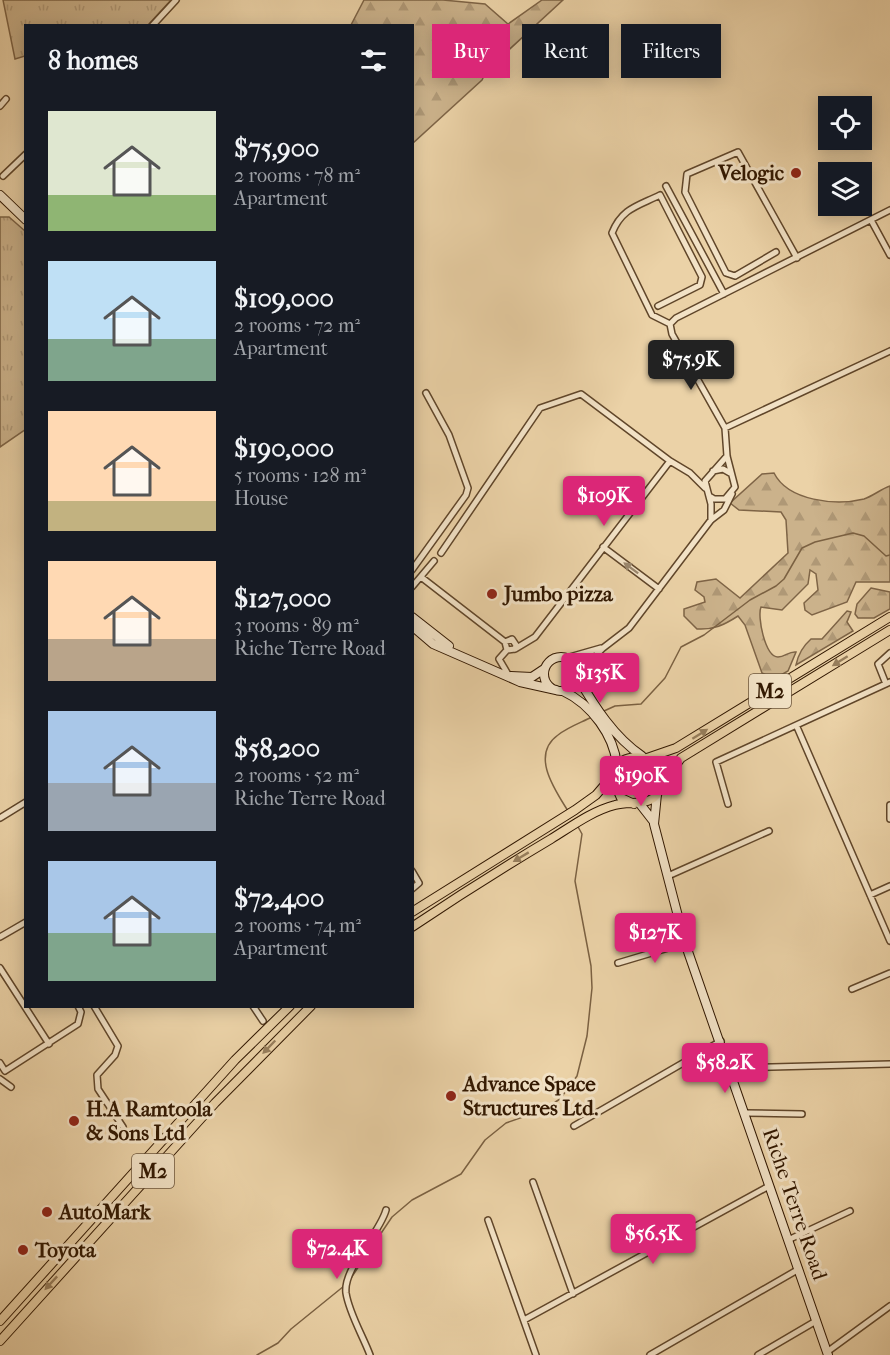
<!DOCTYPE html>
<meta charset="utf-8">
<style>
body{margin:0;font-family:"IM FELL French Canon",serif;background:#242831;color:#f1f3f6;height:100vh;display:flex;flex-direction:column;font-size:22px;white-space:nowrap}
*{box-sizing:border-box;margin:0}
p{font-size:20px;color:#9ea1a6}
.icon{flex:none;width:33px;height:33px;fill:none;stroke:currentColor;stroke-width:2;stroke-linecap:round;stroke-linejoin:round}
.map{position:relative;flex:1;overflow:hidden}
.panel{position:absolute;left:24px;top:24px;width:390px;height:984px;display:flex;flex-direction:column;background:#171b24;border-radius:0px;box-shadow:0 3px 15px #0003}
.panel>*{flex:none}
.top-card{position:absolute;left:432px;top:24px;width:368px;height:54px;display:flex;gap:12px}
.fabs{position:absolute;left:818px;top:96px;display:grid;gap:12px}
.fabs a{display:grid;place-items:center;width:54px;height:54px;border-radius:0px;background:#171b24;box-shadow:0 3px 15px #0003;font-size:30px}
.price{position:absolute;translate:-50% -51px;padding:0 14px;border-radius:6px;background:#db2777;color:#fff;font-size:20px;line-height:39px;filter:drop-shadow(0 2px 3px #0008)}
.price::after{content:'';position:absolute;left:50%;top:36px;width:18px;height:14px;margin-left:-9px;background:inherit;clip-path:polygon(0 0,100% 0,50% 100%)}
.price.on{background:#222;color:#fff}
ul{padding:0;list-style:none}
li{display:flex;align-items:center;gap:18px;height:150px;padding:0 24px}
li span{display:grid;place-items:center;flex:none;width:168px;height:120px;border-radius:0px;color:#555}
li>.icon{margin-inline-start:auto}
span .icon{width:72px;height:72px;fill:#fffc;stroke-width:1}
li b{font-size:26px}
h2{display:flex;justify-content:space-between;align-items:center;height:72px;padding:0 24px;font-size:26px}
.pill{padding:0 21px;border-radius:0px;background:#171b24;box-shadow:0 3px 15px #0003;font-size:21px;line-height:54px}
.pill.on{background:#db2777;color:#fff}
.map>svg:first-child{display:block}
.grass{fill:url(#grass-tufts);stroke:#7e6446;stroke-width:1.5}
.forest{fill:url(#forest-firs);stroke:#7e6446;stroke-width:1.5}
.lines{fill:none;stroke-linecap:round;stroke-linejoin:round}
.stream{stroke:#7b6142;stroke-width:1.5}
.minor-casing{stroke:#60462a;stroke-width:8}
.secondary-casing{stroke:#311700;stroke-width:10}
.trunk-casing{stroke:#311700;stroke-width:10}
.minor{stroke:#f2e2c6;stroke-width:5}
.secondary{stroke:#f2e2c6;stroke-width:8}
.trunk{stroke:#ebd2a7;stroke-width:8}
.oneway{fill:#9b876d}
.oneway2{fill:#977e5c}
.poi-dot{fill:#8f2418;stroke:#f2e2c6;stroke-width:2}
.labels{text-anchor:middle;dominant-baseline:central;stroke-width:6;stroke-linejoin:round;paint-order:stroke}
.shield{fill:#f2e2c6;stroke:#6b543b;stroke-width:1.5}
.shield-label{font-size:20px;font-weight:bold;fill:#311700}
.poi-label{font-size:21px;font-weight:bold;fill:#311700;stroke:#f2e2c6;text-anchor:start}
.street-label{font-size:21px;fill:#311700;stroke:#f2e2c6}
</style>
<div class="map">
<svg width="890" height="1355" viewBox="0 0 890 1355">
<defs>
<pattern id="grass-tufts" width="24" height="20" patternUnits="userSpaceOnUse" patternTransform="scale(1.5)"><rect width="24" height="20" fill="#cbb28b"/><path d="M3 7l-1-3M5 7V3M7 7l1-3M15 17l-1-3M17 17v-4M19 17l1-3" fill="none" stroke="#af9876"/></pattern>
<pattern id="forest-firs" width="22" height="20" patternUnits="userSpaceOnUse" patternTransform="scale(1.5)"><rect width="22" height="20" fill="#cbb28b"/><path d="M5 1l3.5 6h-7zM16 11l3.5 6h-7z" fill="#af9876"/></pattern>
</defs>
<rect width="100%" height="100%" fill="#ebd2a7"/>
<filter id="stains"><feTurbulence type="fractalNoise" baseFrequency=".00333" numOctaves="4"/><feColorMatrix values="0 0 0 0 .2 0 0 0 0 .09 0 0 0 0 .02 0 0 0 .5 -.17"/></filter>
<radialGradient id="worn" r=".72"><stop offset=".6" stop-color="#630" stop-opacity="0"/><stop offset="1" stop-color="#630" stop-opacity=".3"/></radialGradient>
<!-- grass -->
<path class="grass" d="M3,0H171L148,25L26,26L25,56L15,59Z
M0,217H9L25,231L26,429L0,447Z"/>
<!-- forest -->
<path class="forest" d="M364,0H443L485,4L508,24L542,0H563L500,58L491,61L482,80L413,143L412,26L351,25Z
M774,473C788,501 836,506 864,499C873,496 881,489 890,486V582H856L847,602L812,615L805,610L804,603L818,590L816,574L810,570L808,584L782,610L761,607C757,616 765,657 778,657C785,657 789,651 796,652L788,671L774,679L762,673L745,625L738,616C724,625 714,630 697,629L684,616V609L705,602L704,597L695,590L697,582L716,579L740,598L788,553L786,520L781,512L739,510L730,503L762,474Z
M871,588L890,592V609L874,618H858L855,614L857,604Z
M847,611L851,612L847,622L853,631L796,665C798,655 803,646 811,639H822Z"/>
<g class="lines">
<!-- stream -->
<path class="stream" d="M604,711L615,706L641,704L665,678L681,647L704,635L750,600L776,586L784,579L802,548L815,542L853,533L864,536L886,556L890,555
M568,811C555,790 530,755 558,735C568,727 580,723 592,717
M351,1278L392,1217L412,1200L461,1174L485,1140L506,1123L543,1110L560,1099L577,1076L587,1036L592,988L591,966L575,881L582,834L577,825
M257,1355L278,1343L291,1329L344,1286"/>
<!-- minor casing -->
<g class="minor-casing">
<path id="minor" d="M152,26L176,0
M0,106L6,99
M3,176L26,154
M666,186L724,294
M871,220L890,255
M776,252L735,276L726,273L685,192L687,174L738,152L797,258
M658,306L700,285L702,277L660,195C638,206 622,208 612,233L652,315L670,324L672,334L725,428L727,456L735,487L725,499H714L709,496
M670,324L676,318L890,210
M725,428L890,351
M713,471L723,469L730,473
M711,520V504L705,481L727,456
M603,547L659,589
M441,553L540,408L581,394L670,461
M412,570L466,495L468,488L449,435L426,393
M421,577L505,642L507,650
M412,587L434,561
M505,642L512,639L516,645L515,649L507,650L499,659L509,676
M515,649L535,637L670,461L690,473L705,488
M566,658L601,648
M578,673L603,648L629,628L711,520L724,510L732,494
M886,684L878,664L890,653
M797,727L890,941
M728,804L716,762L890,682
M890,805V819
M0,818L26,802
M412,871L419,883L412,889
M668,876L769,831
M870,895L890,886
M0,937L26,922
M618,963L685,943
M0,968L49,1044
M852,989L890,973
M94,1006L118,1046L115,1055L97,1075L98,1089L123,1127
M253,1006L263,1021
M0,1063L5,1071L78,1024L81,1012L78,1006
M730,1068L890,1064
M0,1079L11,1087
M745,1113L802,1114
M574,1126L721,1041
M533,1182L573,1294
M488,1220L536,1355
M788,1240L850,1211
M524,1320L769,1186
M827,1352L890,1306
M370,1355C363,1336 349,1313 346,1293C343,1268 379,1235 386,1210
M650,1355L799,1269
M758,1355L816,1321"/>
</g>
<!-- secondary casing -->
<g class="secondary-casing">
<path id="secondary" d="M0,195L26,220
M412,617L449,646
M412,626L433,644L520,682L556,690
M544 674a17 17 0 1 1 34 0a17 17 0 1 1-34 0Z
M511,676L532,677L544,669
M578,678C595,707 614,737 642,756
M563,691C591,704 615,736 617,767
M657,794L654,824L685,943L828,1355
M640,804L654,822"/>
</g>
<!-- trunk casing -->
<g class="trunk-casing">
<path id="trunk" d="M647,758L676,748L890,617
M661,785L681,758L890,630
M412,912L575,810L596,795L614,774
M412,927C458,896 504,867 551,839C572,826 592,811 615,805C632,800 656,809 661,785C666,761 639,751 622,761L613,780L621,798L634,804
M0,1321L235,1060L290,1006
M0,1341L215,1103L311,1006"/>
</g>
<!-- minor -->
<use href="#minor" class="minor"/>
<!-- secondary -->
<use href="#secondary" class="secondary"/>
<!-- trunk -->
<use href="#trunk" class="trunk"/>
</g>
<!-- one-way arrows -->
<defs><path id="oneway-solid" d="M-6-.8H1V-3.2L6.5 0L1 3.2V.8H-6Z" transform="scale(1.5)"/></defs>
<use class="oneway" href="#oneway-solid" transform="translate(631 568) rotate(-143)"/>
<g class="oneway2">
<use href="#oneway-solid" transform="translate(840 661) rotate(148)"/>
<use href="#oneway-solid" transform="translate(700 734) rotate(-32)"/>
<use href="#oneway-solid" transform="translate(521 857) rotate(149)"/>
<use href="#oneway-solid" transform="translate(269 1047) rotate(134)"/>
<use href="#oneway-solid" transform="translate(51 1283) rotate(133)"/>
</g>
<!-- markers -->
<g class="poi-dot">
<circle cx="796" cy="173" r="6"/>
<circle cx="492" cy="594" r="6"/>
<circle cx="451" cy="1096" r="6"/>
<circle cx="74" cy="1121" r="6"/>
<circle cx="47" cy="1212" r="6"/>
<circle cx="23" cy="1250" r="6"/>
</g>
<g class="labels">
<!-- shield labels -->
<g class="shield">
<rect x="749" y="674" width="42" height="34" rx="4.5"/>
<rect x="132" y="1154" width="42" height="34" rx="4.5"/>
</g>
<g class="shield-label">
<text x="770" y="691">M2</text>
<text x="153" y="1171">M2</text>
</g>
<!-- poi labels -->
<g class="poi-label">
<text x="784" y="173" text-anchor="end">Velogic</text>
<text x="504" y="594">Jumbo pizza</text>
<text x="463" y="1084">Advance Space<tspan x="463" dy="24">Structures Ltd.</tspan></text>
<text x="86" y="1109">H.A Ramtoola<tspan x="86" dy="24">&amp; Sons Ltd</tspan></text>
<text x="59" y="1212">AutoMark</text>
<text x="35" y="1250">Toyota</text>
</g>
<!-- street labels -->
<g class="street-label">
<text transform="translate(795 1204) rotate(71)">Riche Terre Road</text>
</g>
</g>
<rect width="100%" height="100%" filter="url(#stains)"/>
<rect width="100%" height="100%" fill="url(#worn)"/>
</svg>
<div class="fabs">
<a><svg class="icon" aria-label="locate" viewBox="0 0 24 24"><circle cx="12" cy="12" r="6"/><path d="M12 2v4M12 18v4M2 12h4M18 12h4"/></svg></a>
<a><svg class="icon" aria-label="layers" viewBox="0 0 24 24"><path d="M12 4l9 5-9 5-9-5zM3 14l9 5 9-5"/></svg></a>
</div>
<b class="price on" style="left:691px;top:391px">$75.9K</b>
<b class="price" style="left:604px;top:527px">$109K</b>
<b class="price" style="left:600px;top:704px">$135K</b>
<b class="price" style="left:641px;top:807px">$190K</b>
<b class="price" style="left:655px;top:964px">$127K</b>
<b class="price" style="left:725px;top:1094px">$58.2K</b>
<b class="price" style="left:653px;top:1265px">$56.5K</b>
<b class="price" style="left:337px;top:1280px">$72.4K</b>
<div class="top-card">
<a class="pill on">Buy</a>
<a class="pill">Rent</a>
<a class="pill">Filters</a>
</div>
<section class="panel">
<h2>8 homes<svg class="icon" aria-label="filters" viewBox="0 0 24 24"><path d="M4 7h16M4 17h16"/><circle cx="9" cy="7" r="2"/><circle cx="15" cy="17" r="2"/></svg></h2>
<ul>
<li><span style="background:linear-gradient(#dfe7d0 70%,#8fb573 0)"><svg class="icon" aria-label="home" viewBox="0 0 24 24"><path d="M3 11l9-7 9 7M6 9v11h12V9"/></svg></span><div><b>$75,900</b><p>2 rooms · 78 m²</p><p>Apartment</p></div></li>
<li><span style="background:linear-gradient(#bfe0f5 65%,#7fa58c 0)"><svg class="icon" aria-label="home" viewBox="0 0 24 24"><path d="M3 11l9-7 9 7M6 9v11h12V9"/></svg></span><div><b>$109,000</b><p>2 rooms · 72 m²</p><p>Apartment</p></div></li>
<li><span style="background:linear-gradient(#ffd9b3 75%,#c2b280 0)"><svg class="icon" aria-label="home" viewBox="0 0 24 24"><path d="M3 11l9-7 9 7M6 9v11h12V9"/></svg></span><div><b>$190,000</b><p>5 rooms · 128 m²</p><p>House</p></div></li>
<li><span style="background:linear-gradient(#ffd9b3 65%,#b9a48a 0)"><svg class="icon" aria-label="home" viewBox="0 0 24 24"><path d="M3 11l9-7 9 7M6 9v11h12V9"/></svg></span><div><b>$127,000</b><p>3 rooms · 89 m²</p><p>Riche Terre Road</p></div></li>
<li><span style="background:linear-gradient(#a9c7e8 60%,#9aa5b1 0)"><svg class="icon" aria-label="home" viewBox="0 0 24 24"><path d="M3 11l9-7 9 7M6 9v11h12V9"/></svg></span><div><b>$58,200</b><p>2 rooms · 52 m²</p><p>Riche Terre Road</p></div></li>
<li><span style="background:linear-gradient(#a9c7e8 60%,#7fa58c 0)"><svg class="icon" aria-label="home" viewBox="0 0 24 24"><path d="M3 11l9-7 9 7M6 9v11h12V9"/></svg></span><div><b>$72,400</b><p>2 rooms · 74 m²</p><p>Apartment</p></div></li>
</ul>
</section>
</div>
